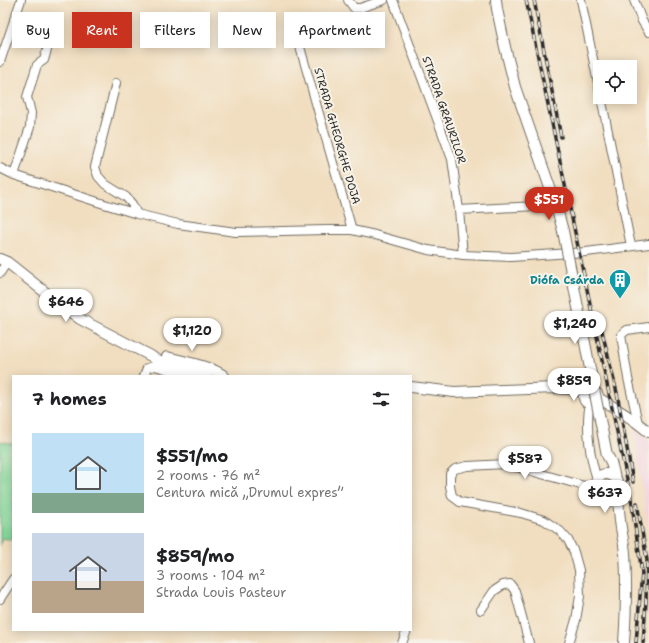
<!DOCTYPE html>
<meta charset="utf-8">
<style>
body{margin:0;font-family:"Shantell Sans",sans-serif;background:#f6f6f6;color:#202124;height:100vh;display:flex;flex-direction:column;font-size:15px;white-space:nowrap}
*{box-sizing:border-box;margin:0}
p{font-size:13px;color:#757577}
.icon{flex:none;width:22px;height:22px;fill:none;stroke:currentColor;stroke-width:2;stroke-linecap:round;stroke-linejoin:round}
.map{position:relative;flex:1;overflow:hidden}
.details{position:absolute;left:12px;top:375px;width:400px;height:256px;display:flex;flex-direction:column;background:#fff;border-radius:0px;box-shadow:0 2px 10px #0003}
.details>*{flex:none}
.hud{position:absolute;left:12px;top:12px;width:400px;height:36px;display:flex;gap:8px}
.tools{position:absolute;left:593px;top:60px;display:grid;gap:8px}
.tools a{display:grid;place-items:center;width:44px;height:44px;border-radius:0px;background:#fff;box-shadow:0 2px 10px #0003;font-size:20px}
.price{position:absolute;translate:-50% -34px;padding:0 9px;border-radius:14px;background:#fff;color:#222;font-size:13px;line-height:26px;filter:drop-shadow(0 1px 2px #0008)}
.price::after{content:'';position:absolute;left:50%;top:24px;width:12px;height:9px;margin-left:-6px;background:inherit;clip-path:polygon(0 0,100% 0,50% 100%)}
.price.on{background:#c8321e;color:#fff}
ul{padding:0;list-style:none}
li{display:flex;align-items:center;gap:12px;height:100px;padding:0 20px}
li span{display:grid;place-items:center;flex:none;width:112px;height:80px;border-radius:0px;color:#555}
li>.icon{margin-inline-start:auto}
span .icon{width:48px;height:48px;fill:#fffc;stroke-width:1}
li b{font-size:17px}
h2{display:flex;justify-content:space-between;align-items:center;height:48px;padding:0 20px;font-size:17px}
.chip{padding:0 14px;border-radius:0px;background:#fff;box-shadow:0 2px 10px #0003;font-size:14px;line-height:36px}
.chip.on{background:#c8321e;color:#fff}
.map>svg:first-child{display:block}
.built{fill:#f3cfe0}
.green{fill:#84d89a;stroke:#588262}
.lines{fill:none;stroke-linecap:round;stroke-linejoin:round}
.minor-casing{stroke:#706a5f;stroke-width:10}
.major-casing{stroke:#706a5f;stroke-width:12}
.minor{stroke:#fff;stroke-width:8}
.major{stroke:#fff;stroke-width:10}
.rail-casing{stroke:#2b2b2b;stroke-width:3.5}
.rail{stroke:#f7f3e8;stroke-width:2;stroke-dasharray:6;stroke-linecap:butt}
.major-bridge-casing{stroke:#706a5f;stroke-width:12;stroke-linecap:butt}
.major-bridge{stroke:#fff;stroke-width:10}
.labels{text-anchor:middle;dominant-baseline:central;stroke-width:4;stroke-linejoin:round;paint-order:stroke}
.street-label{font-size:11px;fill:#2b2b2b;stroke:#f7f3e8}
.culture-label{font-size:11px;font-weight:bold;fill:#0d838f;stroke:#f7f3e8;text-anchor:end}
</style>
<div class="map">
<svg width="649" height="643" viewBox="0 0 649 643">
<rect width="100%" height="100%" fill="#f7f3e8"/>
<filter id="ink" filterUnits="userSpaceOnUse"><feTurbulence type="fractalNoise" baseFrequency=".025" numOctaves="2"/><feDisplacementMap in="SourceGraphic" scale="8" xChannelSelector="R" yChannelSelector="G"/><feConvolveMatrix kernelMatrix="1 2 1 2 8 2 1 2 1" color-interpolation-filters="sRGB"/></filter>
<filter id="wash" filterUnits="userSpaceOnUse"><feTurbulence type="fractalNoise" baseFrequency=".012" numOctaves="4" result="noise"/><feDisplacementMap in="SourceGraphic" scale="16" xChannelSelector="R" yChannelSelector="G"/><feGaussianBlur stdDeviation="0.9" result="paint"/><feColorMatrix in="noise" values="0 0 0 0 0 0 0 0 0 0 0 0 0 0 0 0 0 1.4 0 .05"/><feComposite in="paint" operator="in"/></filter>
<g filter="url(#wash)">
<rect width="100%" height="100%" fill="#f1dec0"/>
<!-- built -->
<path class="built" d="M634,429L649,441V533Z"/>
<!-- green -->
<path class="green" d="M0,441L13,444V540L3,538L0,546Z"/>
</g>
<g filter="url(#ink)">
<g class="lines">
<!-- minor casing -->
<g class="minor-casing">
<path id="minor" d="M348,0L354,8H360L384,0
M393,0L452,159L459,210L463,255
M581,0L600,93
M634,0L642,21L649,32
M300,47L352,230
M0,62L21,0
M116,83L95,167L98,176L105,184L126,197L132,204L137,214
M601,97L631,246
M0,168L14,175L101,203L137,214L178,224L236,232L327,230H352L375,235L428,250L463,255L511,257L586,252L649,244
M14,175L30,127L31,113L27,97L37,65L44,60L52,33L50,29L14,19
M459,210L556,205
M0,273L7,262
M144,376L147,368L155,366L182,374
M590,404C585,425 590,458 597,479
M638,423L628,378L621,335L627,330L649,327
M0,599L13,579
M481,610L494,591L503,585L510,584L515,591L529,643
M402,643L406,633
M569,643L576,620L580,596L579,570L574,552L568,540L560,531L544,520L521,513L460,502L452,496L450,486V474L455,469L467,466L506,464L595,489"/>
</g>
<!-- major casing -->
<g class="major-casing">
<path id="major" d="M496,0L497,9L505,47L515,87L556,205L563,231
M0,259L7,262L65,308L80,319L151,356L155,359L190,372L207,376
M167,357C181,361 214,367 224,376
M411,387L454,392L555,388C565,389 576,388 586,393
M584 397a7 7 0 1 1 14 0a7 7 0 1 1-14 0Z
M598,398C616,408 633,419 649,432
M607,455L611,462L615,478
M617,490C611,501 601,499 595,489C595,485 595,481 598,478C604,471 615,474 618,483C619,486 618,489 618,492C618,501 619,511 620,520C621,531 624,542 625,553C627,583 626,613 624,643"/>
</g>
<!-- minor -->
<use href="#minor" class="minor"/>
<!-- major -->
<use href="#major" class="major"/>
<!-- rail casing -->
<g class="rail-casing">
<path id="rail" d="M526,0L631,498L642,573L636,643
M534,0L561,137
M600,323L617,393L633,482
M637,503L647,560L646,602L643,643"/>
</g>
<!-- rail -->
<use href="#rail" class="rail"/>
<!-- major-bridge casing -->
<g class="major-bridge-casing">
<path id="major-bridge" d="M563,231L607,455"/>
</g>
<!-- major-bridge -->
<use href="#major-bridge" class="major-bridge"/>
</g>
</g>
<!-- icons -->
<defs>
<g id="building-pin" transform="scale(1.15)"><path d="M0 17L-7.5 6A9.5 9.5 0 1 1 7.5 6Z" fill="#0f9aa8" stroke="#f7f3e8"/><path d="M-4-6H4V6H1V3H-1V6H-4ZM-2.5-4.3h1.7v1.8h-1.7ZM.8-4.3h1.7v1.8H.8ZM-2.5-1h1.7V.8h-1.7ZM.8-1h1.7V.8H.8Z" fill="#fff"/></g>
</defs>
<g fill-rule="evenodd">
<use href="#building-pin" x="620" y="280"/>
</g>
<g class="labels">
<!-- street labels -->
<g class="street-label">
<text transform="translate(444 110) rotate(71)">STRADA GRAURILOR</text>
<text transform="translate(337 136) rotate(74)">STRADA GHEORGHE DOJA</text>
</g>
<!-- culture labels -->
<g class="culture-label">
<text x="604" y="280">Diófa Csárda</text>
</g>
</g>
</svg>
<div class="tools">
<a><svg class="icon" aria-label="locate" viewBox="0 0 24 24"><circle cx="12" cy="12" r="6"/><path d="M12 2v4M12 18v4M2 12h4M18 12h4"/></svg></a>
</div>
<b class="price on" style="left:549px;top:221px">$551</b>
<b class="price" style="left:66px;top:323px">$646</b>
<b class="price" style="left:575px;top:345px">$1,240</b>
<b class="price" style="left:192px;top:352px">$1,120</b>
<b class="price" style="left:574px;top:402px">$859</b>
<b class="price" style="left:525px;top:480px">$587</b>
<b class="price" style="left:605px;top:514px">$637</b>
<div class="hud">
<a class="chip">Buy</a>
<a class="chip on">Rent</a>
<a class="chip">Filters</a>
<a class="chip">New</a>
<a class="chip">Apartment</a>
</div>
<section class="details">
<h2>7 homes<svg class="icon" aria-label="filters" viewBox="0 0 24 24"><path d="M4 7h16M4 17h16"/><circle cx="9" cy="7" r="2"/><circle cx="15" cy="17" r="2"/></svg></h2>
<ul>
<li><span style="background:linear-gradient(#bfe0f5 75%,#7fa58c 0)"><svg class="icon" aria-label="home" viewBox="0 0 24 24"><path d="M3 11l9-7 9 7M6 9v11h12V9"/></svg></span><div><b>$551/mo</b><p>2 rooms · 76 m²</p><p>Centura mică „Drumul expres”</p></div></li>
<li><span style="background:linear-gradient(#c9d6e8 60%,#b9a48a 0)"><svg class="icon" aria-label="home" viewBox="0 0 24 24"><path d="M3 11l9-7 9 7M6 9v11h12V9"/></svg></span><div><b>$859/mo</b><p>3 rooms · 104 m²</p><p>Strada Louis Pasteur</p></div></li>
</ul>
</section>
</div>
